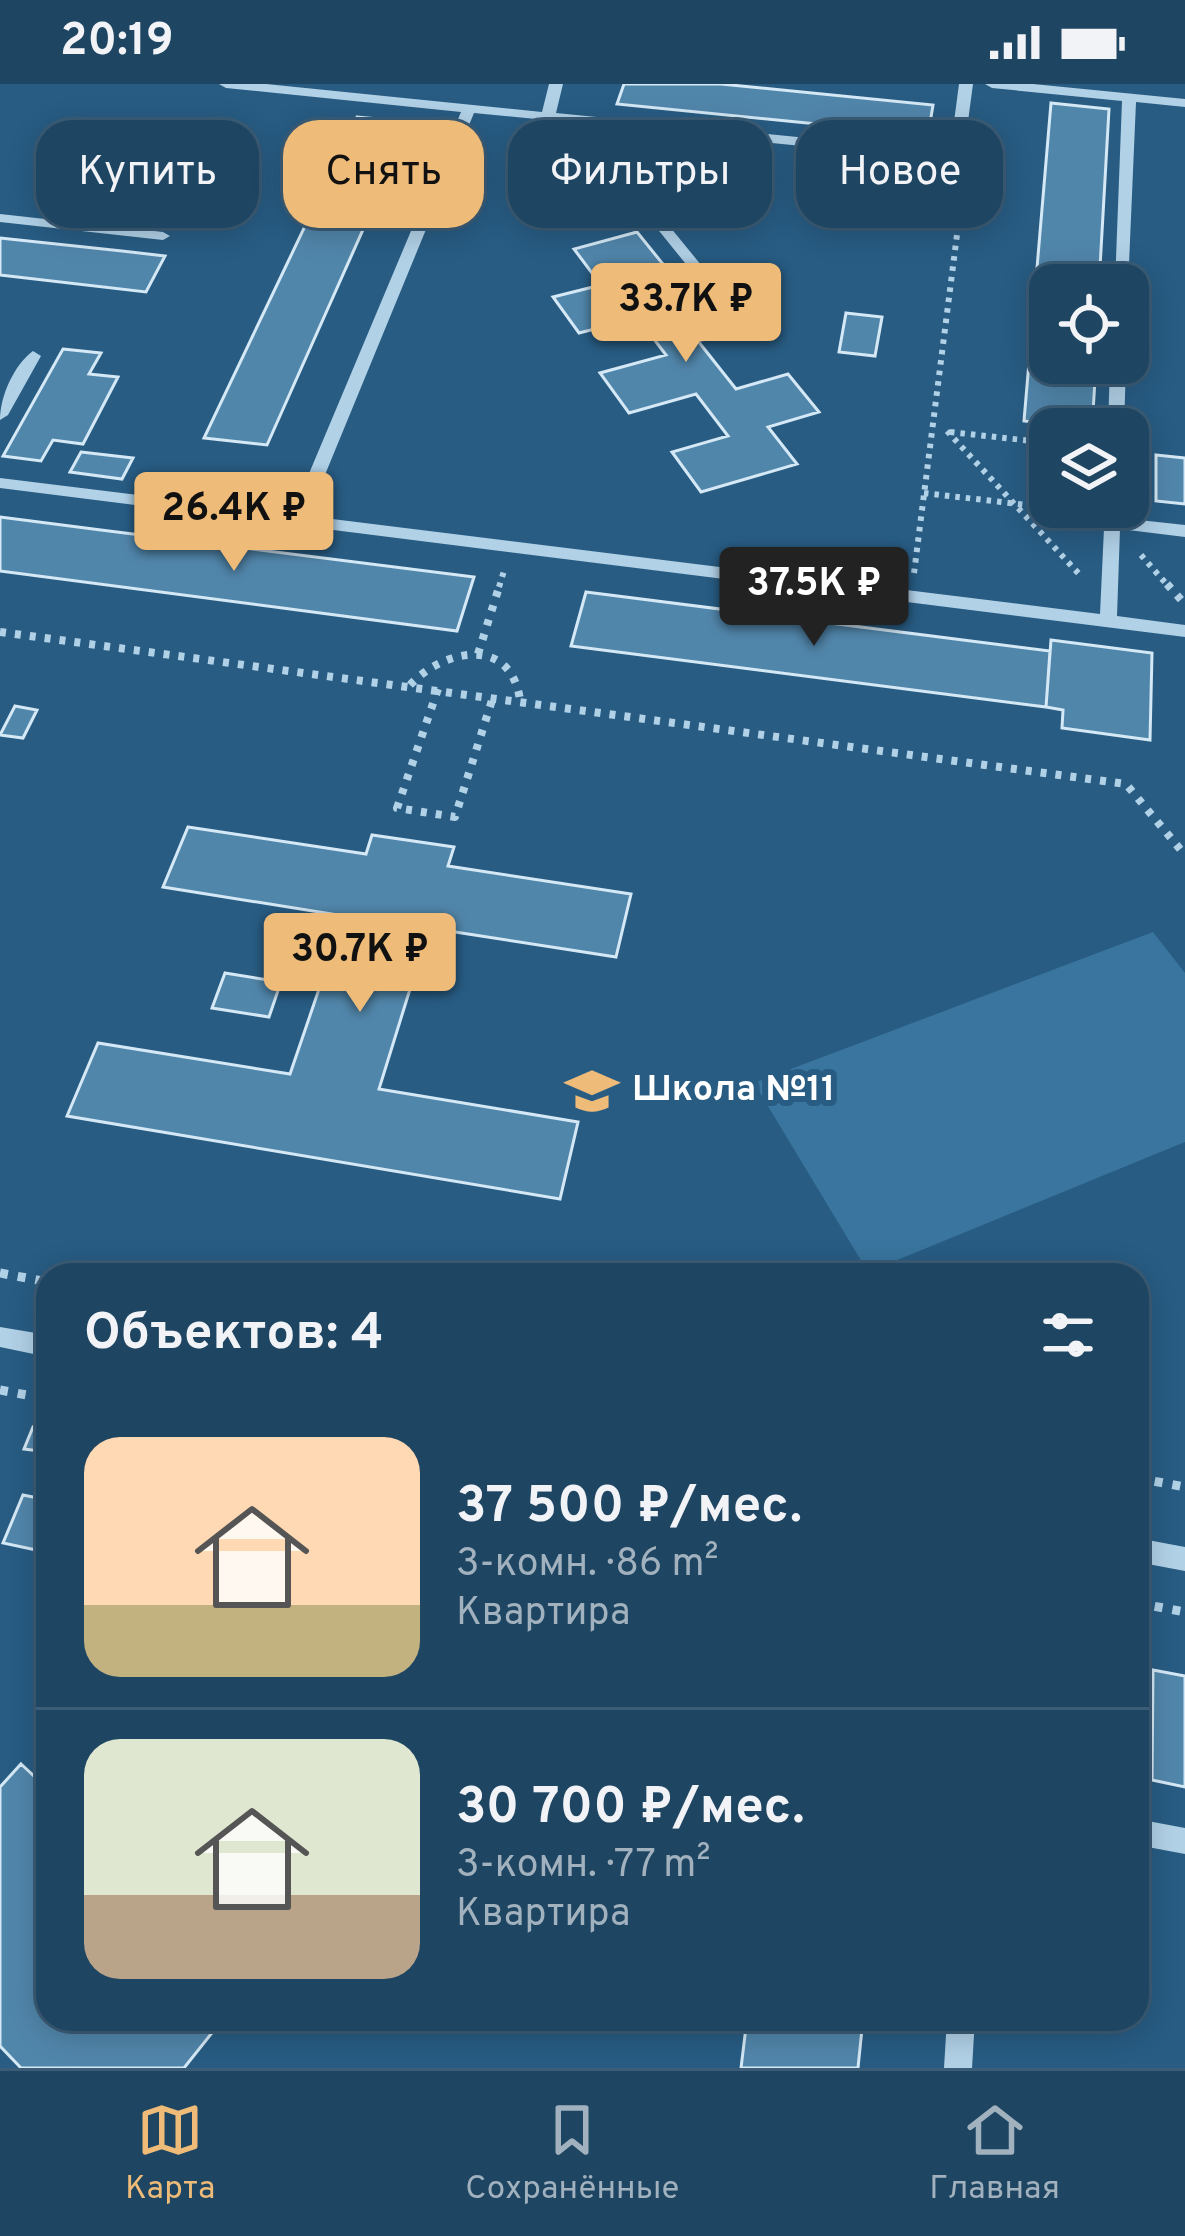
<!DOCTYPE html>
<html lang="ru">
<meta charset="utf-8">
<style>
body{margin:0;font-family:Overpass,sans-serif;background:#2b4f6b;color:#f1f3f6;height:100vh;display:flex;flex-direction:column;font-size:45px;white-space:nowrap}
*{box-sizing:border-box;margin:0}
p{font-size:39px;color:#a1b1be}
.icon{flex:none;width:66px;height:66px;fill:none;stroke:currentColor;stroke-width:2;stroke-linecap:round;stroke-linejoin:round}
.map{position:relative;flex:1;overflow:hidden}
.drawer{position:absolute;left:36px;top:1179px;width:1113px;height:768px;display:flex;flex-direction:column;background:#1e4562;border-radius:36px;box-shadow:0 6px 30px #0003,0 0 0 3px #3c5d77}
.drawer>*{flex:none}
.top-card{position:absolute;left:36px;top:36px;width:1113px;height:108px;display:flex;gap:24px}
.fabs{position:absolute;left:1029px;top:180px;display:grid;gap:24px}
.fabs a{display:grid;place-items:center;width:120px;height:120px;border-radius:24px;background:#1e4562;box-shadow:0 6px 30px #0003,0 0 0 3px #3c5d77;font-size:60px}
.price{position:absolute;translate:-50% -102px;padding:0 27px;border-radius:12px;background:#eebb78;color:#111;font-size:39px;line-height:78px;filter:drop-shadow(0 3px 6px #0008)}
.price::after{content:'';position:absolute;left:50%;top:72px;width:36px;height:27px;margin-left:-18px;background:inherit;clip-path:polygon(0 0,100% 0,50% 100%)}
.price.on{background:#222;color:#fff}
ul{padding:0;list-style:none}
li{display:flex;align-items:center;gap:36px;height:300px;padding:0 48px}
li+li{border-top:3px solid #3c5d77}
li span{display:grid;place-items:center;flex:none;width:336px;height:240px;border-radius:36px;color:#555}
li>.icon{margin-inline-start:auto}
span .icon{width:144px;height:144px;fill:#fffc;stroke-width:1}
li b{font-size:51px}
h2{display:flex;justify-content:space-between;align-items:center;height:144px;padding:0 48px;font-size:51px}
.chip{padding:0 42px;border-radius:36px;background:#1e4562;box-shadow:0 6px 30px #0003,0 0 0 3px #3c5d77;font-size:42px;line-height:108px}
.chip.on{background:#eebb78;color:#111}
.status{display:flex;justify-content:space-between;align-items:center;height:84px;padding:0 60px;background:#1e4562;direction:ltr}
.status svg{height:33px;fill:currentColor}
.tab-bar{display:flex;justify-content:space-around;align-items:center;height:168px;border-top:3px solid #3c5d77;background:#1e4562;font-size:33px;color:#a1b1be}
.tab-bar a{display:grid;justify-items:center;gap:6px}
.tab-bar .on{color:#eebb78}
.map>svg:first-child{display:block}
.green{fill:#39759e}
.building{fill:#5186ab;stroke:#d4e8f5;stroke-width:3}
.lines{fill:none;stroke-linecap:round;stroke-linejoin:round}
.path-far2{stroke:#b1d1e7;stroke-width:6;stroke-dasharray:4.5 6;stroke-linecap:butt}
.path-far1{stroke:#b1d1e7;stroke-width:8;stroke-dasharray:6 9;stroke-linecap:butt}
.path{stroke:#b1d1e7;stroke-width:9;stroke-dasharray:8 10;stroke-linecap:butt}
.minor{fill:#b1d1e7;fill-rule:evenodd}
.labels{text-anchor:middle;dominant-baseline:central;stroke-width:12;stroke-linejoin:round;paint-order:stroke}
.poi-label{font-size:36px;font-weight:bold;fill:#fff;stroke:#285c83;text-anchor:start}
</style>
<div class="status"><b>20:19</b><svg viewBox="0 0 49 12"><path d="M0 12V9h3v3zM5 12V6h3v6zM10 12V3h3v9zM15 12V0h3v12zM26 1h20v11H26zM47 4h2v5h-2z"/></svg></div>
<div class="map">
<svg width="1185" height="1984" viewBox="0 0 1185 1984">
<rect width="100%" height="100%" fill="#285c83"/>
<!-- green -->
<path class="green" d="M1153,848L1185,889V1058L868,1188L754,999Z"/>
<!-- building -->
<path class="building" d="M624,0H721L933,21L928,51L617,20Z
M1051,19L1109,25L1099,201H1050V279H1096L1092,345L1024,337Z
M357,33L411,38L267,361L204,354Z
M637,148L662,179L635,186L663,221L720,206L750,243L698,257L736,305L788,290L819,328L768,343L797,380L701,408L672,368L728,352L696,310L629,329L600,289L666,271L638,234L579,249L553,213L601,201L574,165Z
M0,154L122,167L165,172L146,208L0,191Z
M846,229L882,233L875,272L839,268Z
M63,265L101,269L89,290L118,293L83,360L53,356L41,377L3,372Z
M81,368L133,374L122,395L70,388Z
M1156,371L1185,374V420L1156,417Z
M0,433L101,446L474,493L457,547L0,487Z
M586,508L1050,567L1046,623L571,562Z
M1051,556L1152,569L1150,656L1062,644L1063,626L1046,623Z
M15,622L37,626L23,654L0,651Z
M188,743L366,770L372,751L454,763L448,782L631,810L616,873L429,844L379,1005L578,1038L560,1115L67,1032L98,959L290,990L344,832L163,803Z
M225,889L281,898L269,933L212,924Z
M33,1343L48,1346L47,1368L24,1365Z
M23,1411L48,1416V1436L36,1466L3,1459Z
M1137,1583L1153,1586L1152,1696L1137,1693Z
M1153,1586L1185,1592V1703L1152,1696Z
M21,1680L48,1705V1823L35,1838L48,1850V1935H223L184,1984H21L0,1962V1703Z
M747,1935H863L858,1984H741Z"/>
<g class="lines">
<!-- path-far2 -->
<path class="path-far2" d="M947,347L1080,491
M950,348L1050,359
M924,409L1087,428
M1141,471L1169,503
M914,489L959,135
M499,503L504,487"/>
<!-- path-far1 -->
<path class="path-far1" d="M1167,500L1183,518
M0,548L1126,700L1185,771
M478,570L500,500
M410,601C445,564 511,552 520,616
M438,605L397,724L455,733L493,613"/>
<!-- path -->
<path class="path" d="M0,1189L48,1198
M0,1306L48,1315
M1137,1394L1185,1403
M1137,1519L1185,1528"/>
<!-- minor -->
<path class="minor" d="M219,0H266L542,28L549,0H563L556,29L950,68L959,0H973L958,112L951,116L898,110L902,72L662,48L644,111L710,192L703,196L698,195L630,111L649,46L474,29L308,432L1100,530L1105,423H1121V434L1185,441V453L1120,445L1117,532L1185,541V553L0,404V394L292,430L461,28L226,4ZM915,73L949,76L945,107L911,104Z
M985,0H1033L1185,15V23L1136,18L1128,203L1115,201L1122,17L992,4Z
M0,130L163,148L170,152L163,156L0,138Z
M33,267L41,272L8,331L0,336C0,312 14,281 33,267Z
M1110,279H1126L1124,345H1108Z
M0,1243L48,1251V1273L0,1263Z
M1137,1454L1185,1463V1487L1137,1478Z
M1137,1735L1185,1744V1770L1137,1761Z
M947,1935H975L972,1984H944Z"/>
</g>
<!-- icons -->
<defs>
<g id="school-bare" transform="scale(4.14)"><path d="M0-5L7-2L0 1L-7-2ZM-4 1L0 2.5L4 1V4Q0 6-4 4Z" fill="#eebb78" stroke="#285c83" stroke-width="2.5" paint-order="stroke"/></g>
</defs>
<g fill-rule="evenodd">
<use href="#school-bare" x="592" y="1007"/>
</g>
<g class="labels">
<!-- poi labels -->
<g class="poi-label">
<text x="632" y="1007">Школа №11</text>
</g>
</g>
</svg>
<div class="fabs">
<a><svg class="icon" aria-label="locate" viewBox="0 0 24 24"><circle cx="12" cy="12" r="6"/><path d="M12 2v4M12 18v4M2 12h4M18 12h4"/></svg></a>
<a><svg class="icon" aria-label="layers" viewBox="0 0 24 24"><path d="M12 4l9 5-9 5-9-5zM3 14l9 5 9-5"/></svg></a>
</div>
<b class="price" style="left:686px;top:281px">33.7K ₽</b>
<b class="price" style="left:234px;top:490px">26.4K ₽</b>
<b class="price on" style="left:814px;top:565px">37.5K ₽</b>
<b class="price" style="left:360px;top:931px">30.7K ₽</b>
<div class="top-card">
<a class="chip">Купить</a>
<a class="chip on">Снять</a>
<a class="chip">Фильтры</a>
<a class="chip">Новое</a>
</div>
<section class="drawer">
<h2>Объектов: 4<svg class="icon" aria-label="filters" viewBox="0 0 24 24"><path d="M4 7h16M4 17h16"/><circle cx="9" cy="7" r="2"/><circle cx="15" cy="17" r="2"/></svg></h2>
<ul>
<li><span style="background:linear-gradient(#ffd9b3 70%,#c2b280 0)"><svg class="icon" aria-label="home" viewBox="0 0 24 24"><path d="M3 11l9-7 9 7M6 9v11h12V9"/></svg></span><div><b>37 500 ₽/мес.</b><p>3-комн. · 86 m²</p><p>Квартира</p></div></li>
<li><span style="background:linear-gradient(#dfe7d0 65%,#b9a48a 0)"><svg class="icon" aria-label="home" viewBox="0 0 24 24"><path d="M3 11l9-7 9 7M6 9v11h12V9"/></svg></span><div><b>30 700 ₽/мес.</b><p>3-комн. · 77 m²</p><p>Квартира</p></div></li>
</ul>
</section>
</div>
<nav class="tab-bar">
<a class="on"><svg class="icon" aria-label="map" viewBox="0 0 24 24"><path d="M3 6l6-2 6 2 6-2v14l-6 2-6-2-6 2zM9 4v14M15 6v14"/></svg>Карта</a>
<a><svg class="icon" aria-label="saved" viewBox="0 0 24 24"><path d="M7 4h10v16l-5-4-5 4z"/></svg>Сохранённые</a>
<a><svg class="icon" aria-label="home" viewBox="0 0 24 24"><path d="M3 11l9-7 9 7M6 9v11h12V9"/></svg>Главная</a>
</nav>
